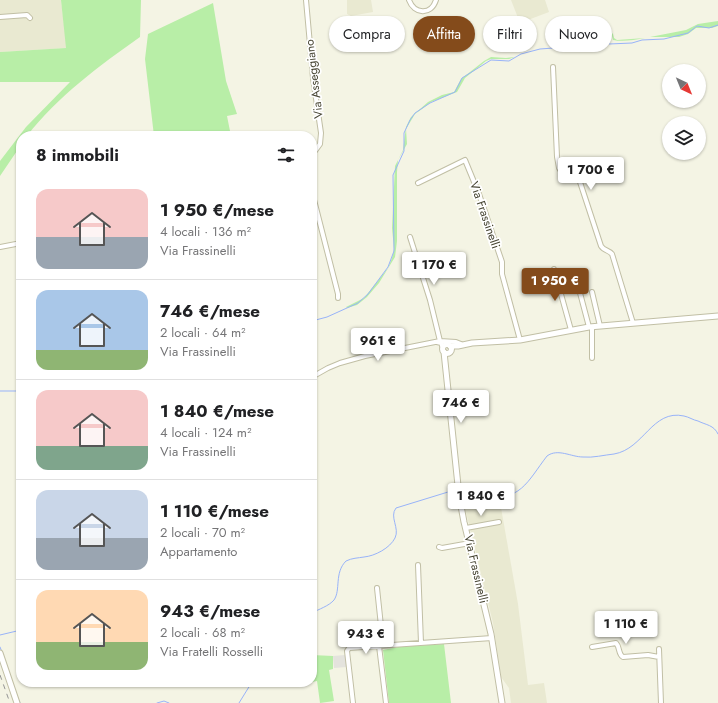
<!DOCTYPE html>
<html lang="it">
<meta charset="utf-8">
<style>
body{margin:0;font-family:Jost,sans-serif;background:#f2f2f2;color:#202124;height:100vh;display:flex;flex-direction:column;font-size:15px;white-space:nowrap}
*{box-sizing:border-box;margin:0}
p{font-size:13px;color:#757577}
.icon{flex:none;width:22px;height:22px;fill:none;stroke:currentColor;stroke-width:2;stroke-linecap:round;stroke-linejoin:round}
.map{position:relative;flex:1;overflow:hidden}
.sheet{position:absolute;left:16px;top:131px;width:301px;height:556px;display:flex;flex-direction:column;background:#fff;border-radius:16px;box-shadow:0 1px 3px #0004}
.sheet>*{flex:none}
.hud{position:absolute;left:329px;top:16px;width:329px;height:36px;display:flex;gap:8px}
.needle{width:26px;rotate:137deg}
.fabs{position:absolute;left:662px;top:64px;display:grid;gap:8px}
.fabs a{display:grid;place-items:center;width:44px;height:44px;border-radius:50%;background:#fff;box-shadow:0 1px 3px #0004;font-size:20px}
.price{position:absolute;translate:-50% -34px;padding:0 9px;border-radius:4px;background:#fff;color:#222;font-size:13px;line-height:26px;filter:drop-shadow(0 1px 2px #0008)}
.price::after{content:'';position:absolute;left:50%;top:24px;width:12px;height:9px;margin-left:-6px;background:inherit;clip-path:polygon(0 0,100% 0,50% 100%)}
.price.on{background:#844b1b;color:#fff}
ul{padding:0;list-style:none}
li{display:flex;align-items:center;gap:12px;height:100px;padding:0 20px}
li+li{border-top:1px solid #e0e0e0}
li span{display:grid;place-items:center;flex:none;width:112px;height:80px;border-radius:12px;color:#555}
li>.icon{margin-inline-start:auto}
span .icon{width:48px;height:48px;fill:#fffc;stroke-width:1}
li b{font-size:17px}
h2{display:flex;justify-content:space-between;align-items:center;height:48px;padding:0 20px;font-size:17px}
.tag{padding:0 14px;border-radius:18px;background:#fff;box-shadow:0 1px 3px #0004;font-size:14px;line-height:36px}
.tag.on{background:#844b1b;color:#fff}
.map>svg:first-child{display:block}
.residential{fill:#e9e9d1}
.green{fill:#b8eea7}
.parking{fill:#e4e3dd}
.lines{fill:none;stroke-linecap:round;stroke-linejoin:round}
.stream{stroke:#98b3f9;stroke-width:1}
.minor-casing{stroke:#c1bfa5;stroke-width:6}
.tertiary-casing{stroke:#c1bfa5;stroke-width:7}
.minor{stroke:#fff;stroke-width:4}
.tertiary{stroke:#fff;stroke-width:5}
.rail{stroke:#959595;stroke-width:1;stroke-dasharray:5 5;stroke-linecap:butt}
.labels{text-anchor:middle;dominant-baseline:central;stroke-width:3.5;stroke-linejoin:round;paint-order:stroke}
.street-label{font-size:12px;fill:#474533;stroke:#fff}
</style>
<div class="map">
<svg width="718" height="703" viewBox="0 0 718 703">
<rect width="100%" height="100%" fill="#f4f4e4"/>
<!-- residential -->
<path class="residential" d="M0,0H61L67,48L0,52Z
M347,0H371L373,12L351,16L347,14Z
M511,0H545L549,12L520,23Z
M464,497L487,503L500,502L518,604L528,685L544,683L547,703H511L509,688L501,677L493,623L464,504Z"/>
<!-- green -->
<path class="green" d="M61,0H141L140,37C99,66 58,96 27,136H21V145L0,176V161L26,127L70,82H0V52L66,48Z
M213,3L226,81L237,114L227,116L231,136H154L145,59L148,34Z
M718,21V26L712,28H696L688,34L679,37H650L686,30L698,24Z
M607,28L613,34L614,38L617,40L645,38C634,40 623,42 613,40L611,32L607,29C591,34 576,44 558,45L573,42L582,35Z
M491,57L506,58L515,57L509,59H491L486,61L465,78L457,92L431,102L422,109L415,114L406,129L407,144L398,160L397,172V241L395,257L379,283L367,297L357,305L347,308L346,307L364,298L388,268L392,258L394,249L392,228L395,166L403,150L406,127L411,117L428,102L442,95L454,92L461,79L484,61Z
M444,644L451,703H389L383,650L398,647Z
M312,655L333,656V669L329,670L334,701L320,703L317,681L312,682Z"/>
<!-- parking -->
<path class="parking" d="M345,655L347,667L334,668L333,656Z"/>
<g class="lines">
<!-- stream -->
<path class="stream" d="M312,321L327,317L358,303L368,294L388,267L394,251L393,175L404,151V133L410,120L415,113L430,103L455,92L462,78L491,60L509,61L521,54L540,49L567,47L580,40L604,31L607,32V40L609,44L632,43L642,40L664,39L688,33L697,26L709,28L718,25
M0,391H21
M460,491C467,492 474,496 481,497C521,502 527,482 547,456C558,448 571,457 583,457C593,458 604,455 614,454C644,449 652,409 684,416C689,417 693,420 698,421C706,425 714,425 718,434
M312,613C319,609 329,606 334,600C341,590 334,573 346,561C352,558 358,558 364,557C375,556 390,548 395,538C400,528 389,517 396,508L448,492L457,491
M0,635L21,630
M0,647L2,652
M17,696L20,703
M157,703L164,701L169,703
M239,703L252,682"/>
<!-- minor casing -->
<g class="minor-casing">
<path id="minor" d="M306,0L313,78L321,133L320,144L312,155
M409,0C414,14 431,16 436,0
M0,17L27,15L30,18
M553,67L557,157L559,168L563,174L573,170L577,173L601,246C604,251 609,250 612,254L633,323
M418,183L465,160L479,194L502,262V274L520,340
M312,192L338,294V298
M410,237L430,300L440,341
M0,247L21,243
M554,269L571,330
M592,292L600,326
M580,293L589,327
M592,327V358
M437,342L441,343L443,348
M312,377L328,368L340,363L365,356L440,341L456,342L461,344
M466,528L499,522
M439,547L442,548L470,543
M418,565L421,643
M377,588L383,645
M379,646L386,703
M592,647L616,643C620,647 618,654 623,657L648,655L659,657
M659,649L661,703
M353,703L347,651L349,648L492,638"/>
</g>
<!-- tertiary casing -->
<g class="tertiary-casing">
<path id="tertiary" d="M442.5 349a4.5 4.5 0 1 1 9 0a4.5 4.5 0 1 1-9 0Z
M450,346H458L472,343L520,340L589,327L718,316
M444,352L459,495L464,522L491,634L502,703
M0,653L17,703"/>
</g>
<!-- minor -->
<use href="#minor" class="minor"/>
<!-- tertiary -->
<use href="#tertiary" class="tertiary"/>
<!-- rail -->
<path class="rail" d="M0,675L10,703"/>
</g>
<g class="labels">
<!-- street labels -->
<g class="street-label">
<text transform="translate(314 79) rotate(-97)">Via Asseggiano</text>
<text transform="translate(485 215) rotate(71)">Via Frassinelli</text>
<text transform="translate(476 569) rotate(77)">Via Frassinelli</text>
</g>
</g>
</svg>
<div class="fabs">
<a><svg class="needle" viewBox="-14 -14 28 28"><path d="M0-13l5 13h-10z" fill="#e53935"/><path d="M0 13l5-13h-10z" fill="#757577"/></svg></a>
<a><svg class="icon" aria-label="layers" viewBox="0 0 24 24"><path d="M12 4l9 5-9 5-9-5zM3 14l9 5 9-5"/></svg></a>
</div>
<b class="price" style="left:591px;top:191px">1 700 €</b>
<b class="price" style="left:434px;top:286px">1 170 €</b>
<b class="price on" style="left:555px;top:302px">1 950 €</b>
<b class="price" style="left:378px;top:362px">961 €</b>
<b class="price" style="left:461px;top:424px">746 €</b>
<b class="price" style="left:481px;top:517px">1 840 €</b>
<b class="price" style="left:626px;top:645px">1 110 €</b>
<b class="price" style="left:366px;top:655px">943 €</b>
<div class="hud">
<a class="tag">Compra</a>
<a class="tag on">Affitta</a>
<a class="tag">Filtri</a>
<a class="tag">Nuovo</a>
</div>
<section class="sheet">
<h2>8 immobili<svg class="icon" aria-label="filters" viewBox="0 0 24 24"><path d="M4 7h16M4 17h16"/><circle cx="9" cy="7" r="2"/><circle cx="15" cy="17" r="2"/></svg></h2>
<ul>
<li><span style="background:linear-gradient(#f6c9c9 60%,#9aa5b1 0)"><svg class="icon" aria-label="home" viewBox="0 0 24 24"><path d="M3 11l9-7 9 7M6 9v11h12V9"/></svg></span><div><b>1 950 €/mese</b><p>4 locali · 136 m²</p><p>Via Frassinelli</p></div></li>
<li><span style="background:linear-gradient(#a9c7e8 75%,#8fb573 0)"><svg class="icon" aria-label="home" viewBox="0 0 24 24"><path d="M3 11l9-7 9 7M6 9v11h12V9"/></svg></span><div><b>746 €/mese</b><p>2 locali · 64 m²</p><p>Via Frassinelli</p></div></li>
<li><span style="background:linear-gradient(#f6c9c9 70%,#7fa58c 0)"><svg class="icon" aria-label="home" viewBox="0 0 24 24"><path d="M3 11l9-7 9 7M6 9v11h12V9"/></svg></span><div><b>1 840 €/mese</b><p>4 locali · 124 m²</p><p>Via Frassinelli</p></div></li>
<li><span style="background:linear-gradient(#c9d6e8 60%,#9aa5b1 0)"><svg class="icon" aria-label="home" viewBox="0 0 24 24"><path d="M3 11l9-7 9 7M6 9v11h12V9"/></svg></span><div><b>1 110 €/mese</b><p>2 locali · 70 m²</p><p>Appartamento</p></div></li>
<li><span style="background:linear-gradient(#ffd9b3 65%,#8fb573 0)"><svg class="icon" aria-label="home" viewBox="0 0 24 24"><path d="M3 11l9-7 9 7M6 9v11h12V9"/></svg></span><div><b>943 €/mese</b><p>2 locali · 68 m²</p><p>Via Fratelli Rosselli</p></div></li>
</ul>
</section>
</div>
